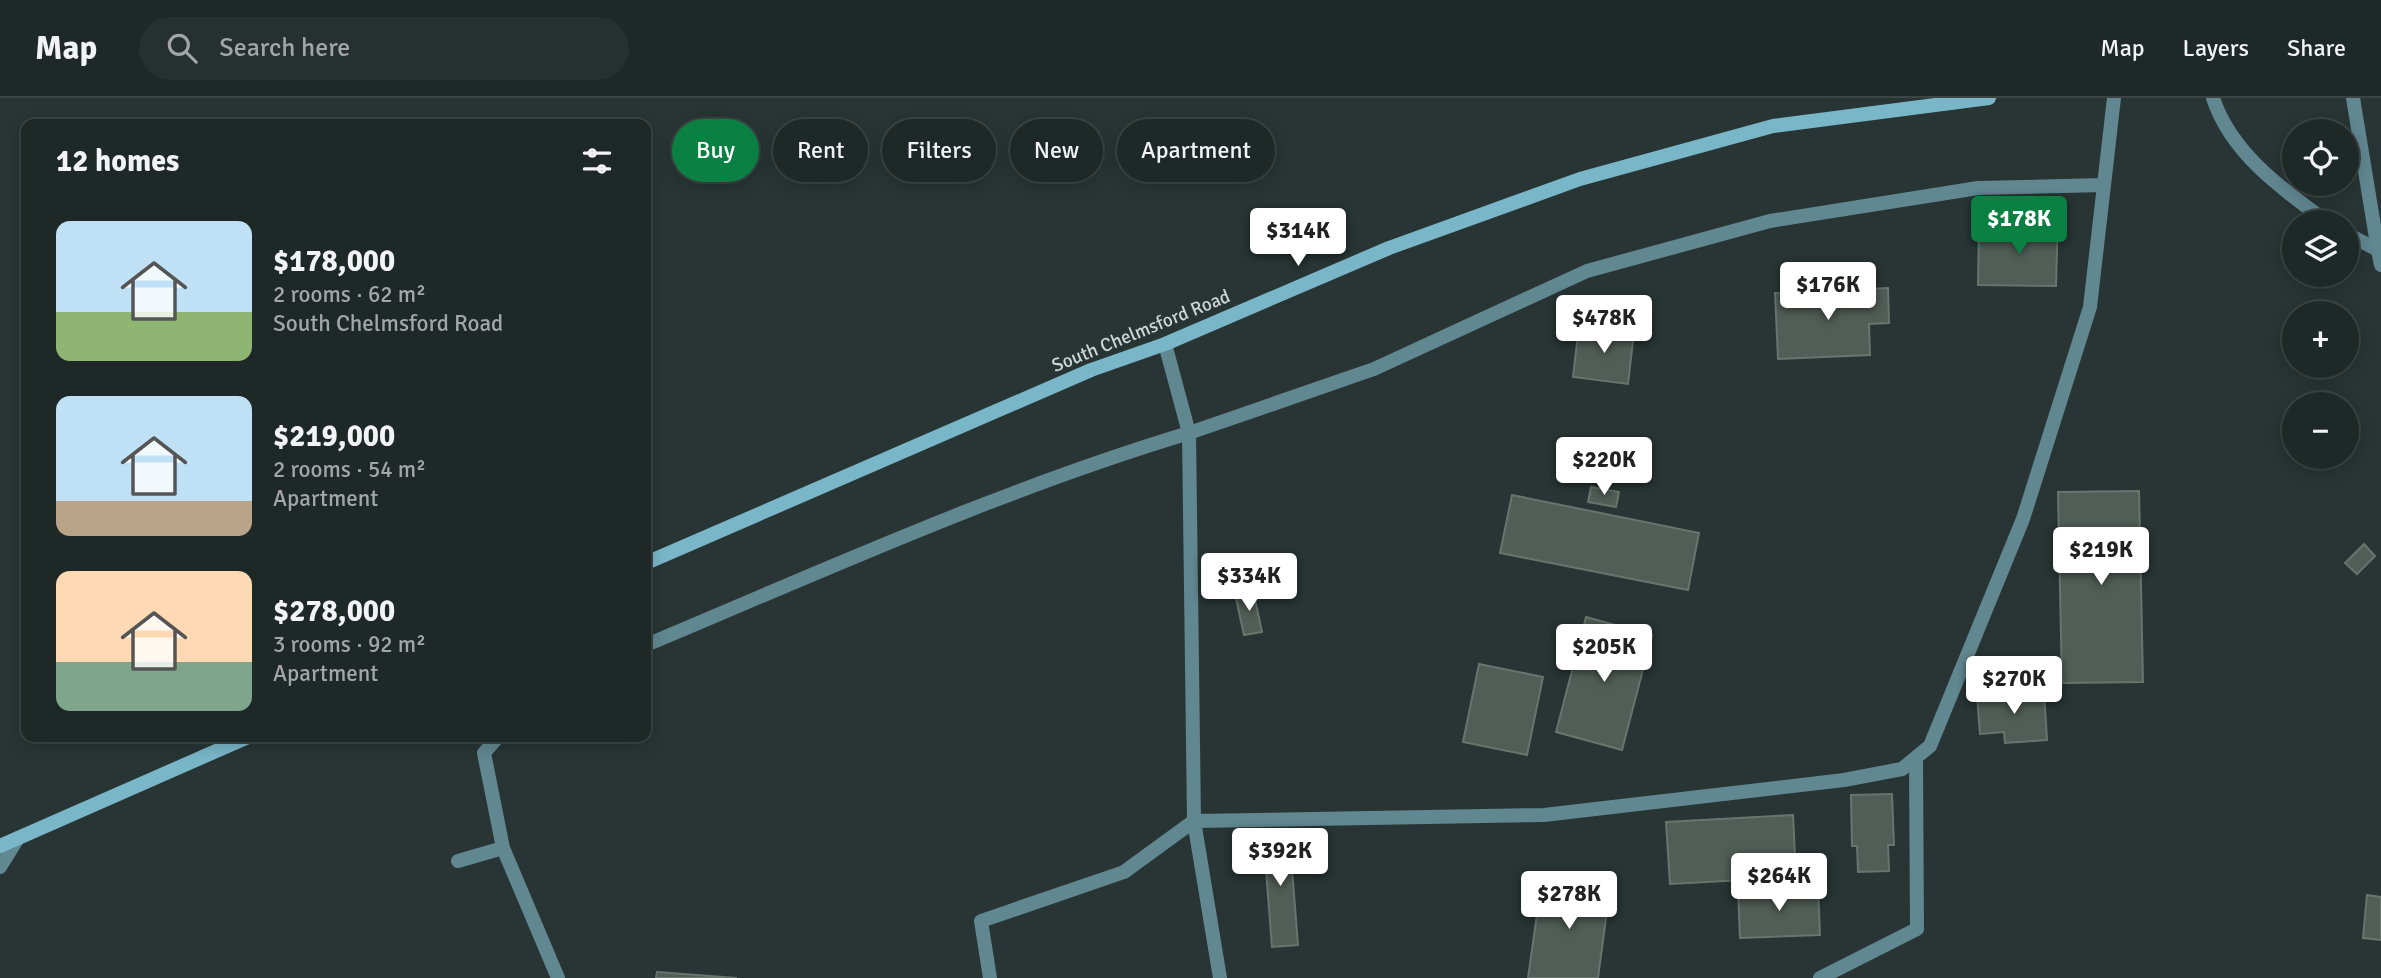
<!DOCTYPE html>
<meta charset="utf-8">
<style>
body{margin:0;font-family:Signika,sans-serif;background:#26302f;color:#f1f3f6;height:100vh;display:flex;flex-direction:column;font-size:26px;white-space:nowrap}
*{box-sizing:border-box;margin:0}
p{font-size:23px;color:#a1a6a7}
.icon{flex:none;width:38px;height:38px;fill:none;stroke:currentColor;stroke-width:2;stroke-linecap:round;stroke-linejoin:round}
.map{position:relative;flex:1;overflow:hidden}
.panel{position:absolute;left:21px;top:21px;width:630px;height:623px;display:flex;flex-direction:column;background:#1e2827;border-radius:14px;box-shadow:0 4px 18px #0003,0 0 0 2px #3c4444}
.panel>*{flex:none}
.hud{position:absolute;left:672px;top:21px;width:665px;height:63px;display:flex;gap:14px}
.controls{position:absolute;left:2282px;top:21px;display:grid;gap:14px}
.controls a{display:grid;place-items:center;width:77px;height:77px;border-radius:50%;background:#1e2827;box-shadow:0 4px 18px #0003,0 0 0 2px #3c4444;font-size:35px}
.price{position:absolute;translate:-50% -60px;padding:0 16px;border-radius:7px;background:#fff;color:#222;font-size:23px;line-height:46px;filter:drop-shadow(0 2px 4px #0008)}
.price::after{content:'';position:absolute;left:50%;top:42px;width:21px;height:16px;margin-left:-10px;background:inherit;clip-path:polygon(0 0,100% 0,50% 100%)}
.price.current{background:#0b8043;color:#fff}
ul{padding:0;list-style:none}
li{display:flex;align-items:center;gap:21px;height:175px;padding:0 35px}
li span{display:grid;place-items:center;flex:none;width:196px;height:140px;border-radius:14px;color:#555}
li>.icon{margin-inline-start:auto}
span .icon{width:84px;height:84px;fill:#fffc;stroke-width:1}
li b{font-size:30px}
h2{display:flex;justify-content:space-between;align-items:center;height:84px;padding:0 35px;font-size:30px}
.chip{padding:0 24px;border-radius:32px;background:#1e2827;box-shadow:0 4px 18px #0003,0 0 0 2px #3c4444;font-size:24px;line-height:63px}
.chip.current{background:#0b8043;color:#fff}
header{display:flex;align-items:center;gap:42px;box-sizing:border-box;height:98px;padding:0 35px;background:#1e2827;border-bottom:2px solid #3c4444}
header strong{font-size:33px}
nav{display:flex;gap:38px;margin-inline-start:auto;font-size:24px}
.search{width:490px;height:63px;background:#26302f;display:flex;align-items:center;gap:18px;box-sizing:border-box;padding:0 24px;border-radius:38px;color:#a1a6a7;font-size:26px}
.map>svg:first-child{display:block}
.building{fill:#515d57;stroke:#68746d;stroke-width:2}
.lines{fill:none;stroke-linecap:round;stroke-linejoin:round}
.lane{stroke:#618791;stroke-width:14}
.street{stroke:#618791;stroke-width:14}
.secondary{stroke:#79b7c8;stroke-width:14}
.labels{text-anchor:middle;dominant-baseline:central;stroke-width:7;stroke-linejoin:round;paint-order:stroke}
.street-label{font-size:19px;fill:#cfd7d6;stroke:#283534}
</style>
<header>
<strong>Map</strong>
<div class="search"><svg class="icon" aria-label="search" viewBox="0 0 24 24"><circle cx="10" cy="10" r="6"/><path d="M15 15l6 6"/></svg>Search here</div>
<nav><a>Map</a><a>Layers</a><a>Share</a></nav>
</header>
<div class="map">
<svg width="2381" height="880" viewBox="0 0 2381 880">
<rect width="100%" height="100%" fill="#283534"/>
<!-- building -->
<path class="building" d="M2045,117H2058L2056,188L1978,187L1979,130L2045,132Z
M1888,190L1889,225L1869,226L1870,257L1778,261L1775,195Z
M1579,228L1634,234L1628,286L1573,279Z
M1591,389L1619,394L1616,409L1588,404Z
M2139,393L2143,584L2062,585L2058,394Z
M1512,397L1699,435L1688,492L1500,455Z
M2364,446L2375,458L2357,476L2345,465Z
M1253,492L1262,534L1244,537L1235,496Z
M1586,519L1652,537L1622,652L1556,634Z
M1479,566L1543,579L1527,657L1463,644Z
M2044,592L2047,642L2005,645L2004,634L1980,636L1977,597Z
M1892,696L1894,747H1888L1889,773L1858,774L1857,748H1852L1851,697Z
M1793,717L1795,758L1815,756L1816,778L1670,786L1666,724Z
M1289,732L1298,847L1272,849L1263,733Z
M1542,781L1610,790L1598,880H1528Z
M1818,789L1820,837L1740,840L1738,793Z
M2367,797L2381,799V842L2363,840Z
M657,874L737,880H656Z"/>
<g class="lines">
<!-- lane -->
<path class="lane" d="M1165,246L1189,335L1374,271L1587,173L1770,123L1978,90L2104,87
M646,547C825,472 1003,391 1189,335L1194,723L1544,717L1844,682L1902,671L1930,648L2023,421L2090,209L2114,0
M498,639L484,655L503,750L558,880
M458,763L503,750
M990,880L981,823L1124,774L1194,723L1220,880
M1820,880L1917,831L1916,660"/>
<!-- street -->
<path class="street" d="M2213,0C2231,55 2282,91 2327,124
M2353,0L2378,152
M2347,136L2378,152L2381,167
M0,769L18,740"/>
<!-- secondary -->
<path class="secondary" d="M646,465L1091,272L1165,246L1389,150L1580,81L1773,28L1989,0
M0,748L248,639"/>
</g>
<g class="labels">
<!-- street labels -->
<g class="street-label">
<text transform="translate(1141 233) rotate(-22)">South Chelmsford Road</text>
</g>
</g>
</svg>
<div class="controls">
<a><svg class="icon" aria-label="locate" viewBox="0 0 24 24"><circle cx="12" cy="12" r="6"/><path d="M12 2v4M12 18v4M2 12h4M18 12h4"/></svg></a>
<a><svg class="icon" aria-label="layers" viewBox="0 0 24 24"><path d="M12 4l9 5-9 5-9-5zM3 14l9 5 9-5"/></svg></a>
<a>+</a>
<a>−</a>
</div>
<b class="price current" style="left:2019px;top:158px">$178K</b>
<b class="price" style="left:1298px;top:170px">$314K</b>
<b class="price" style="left:1828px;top:224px">$176K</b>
<b class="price" style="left:1604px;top:257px">$478K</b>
<b class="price" style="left:1604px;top:399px">$220K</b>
<b class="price" style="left:2101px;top:489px">$219K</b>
<b class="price" style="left:1249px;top:515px">$334K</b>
<b class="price" style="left:1604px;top:586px">$205K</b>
<b class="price" style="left:2014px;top:618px">$270K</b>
<b class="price" style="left:1280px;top:790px">$392K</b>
<b class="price" style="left:1779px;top:815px">$264K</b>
<b class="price" style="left:1569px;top:833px">$278K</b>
<div class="hud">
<a class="chip current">Buy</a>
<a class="chip">Rent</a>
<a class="chip">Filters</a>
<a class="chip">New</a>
<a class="chip">Apartment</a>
</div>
<section class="panel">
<h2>12 homes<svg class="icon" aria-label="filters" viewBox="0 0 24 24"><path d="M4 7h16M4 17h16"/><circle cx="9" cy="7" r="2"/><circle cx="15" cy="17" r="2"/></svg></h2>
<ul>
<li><span style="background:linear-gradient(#bfe0f5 65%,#8fb573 0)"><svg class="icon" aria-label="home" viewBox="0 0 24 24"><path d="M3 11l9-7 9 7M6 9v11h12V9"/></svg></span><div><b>$178,000</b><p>2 rooms · 62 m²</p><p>South Chelmsford Road</p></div></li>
<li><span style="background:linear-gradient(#bfe0f5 75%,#b9a48a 0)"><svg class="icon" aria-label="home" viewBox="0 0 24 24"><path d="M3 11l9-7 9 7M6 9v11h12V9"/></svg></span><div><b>$219,000</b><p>2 rooms · 54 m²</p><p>Apartment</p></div></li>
<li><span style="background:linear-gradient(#ffd9b3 65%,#7fa58c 0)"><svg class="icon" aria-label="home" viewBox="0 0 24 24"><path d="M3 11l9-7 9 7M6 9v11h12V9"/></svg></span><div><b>$278,000</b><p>3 rooms · 92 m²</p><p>Apartment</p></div></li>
</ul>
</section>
</div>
